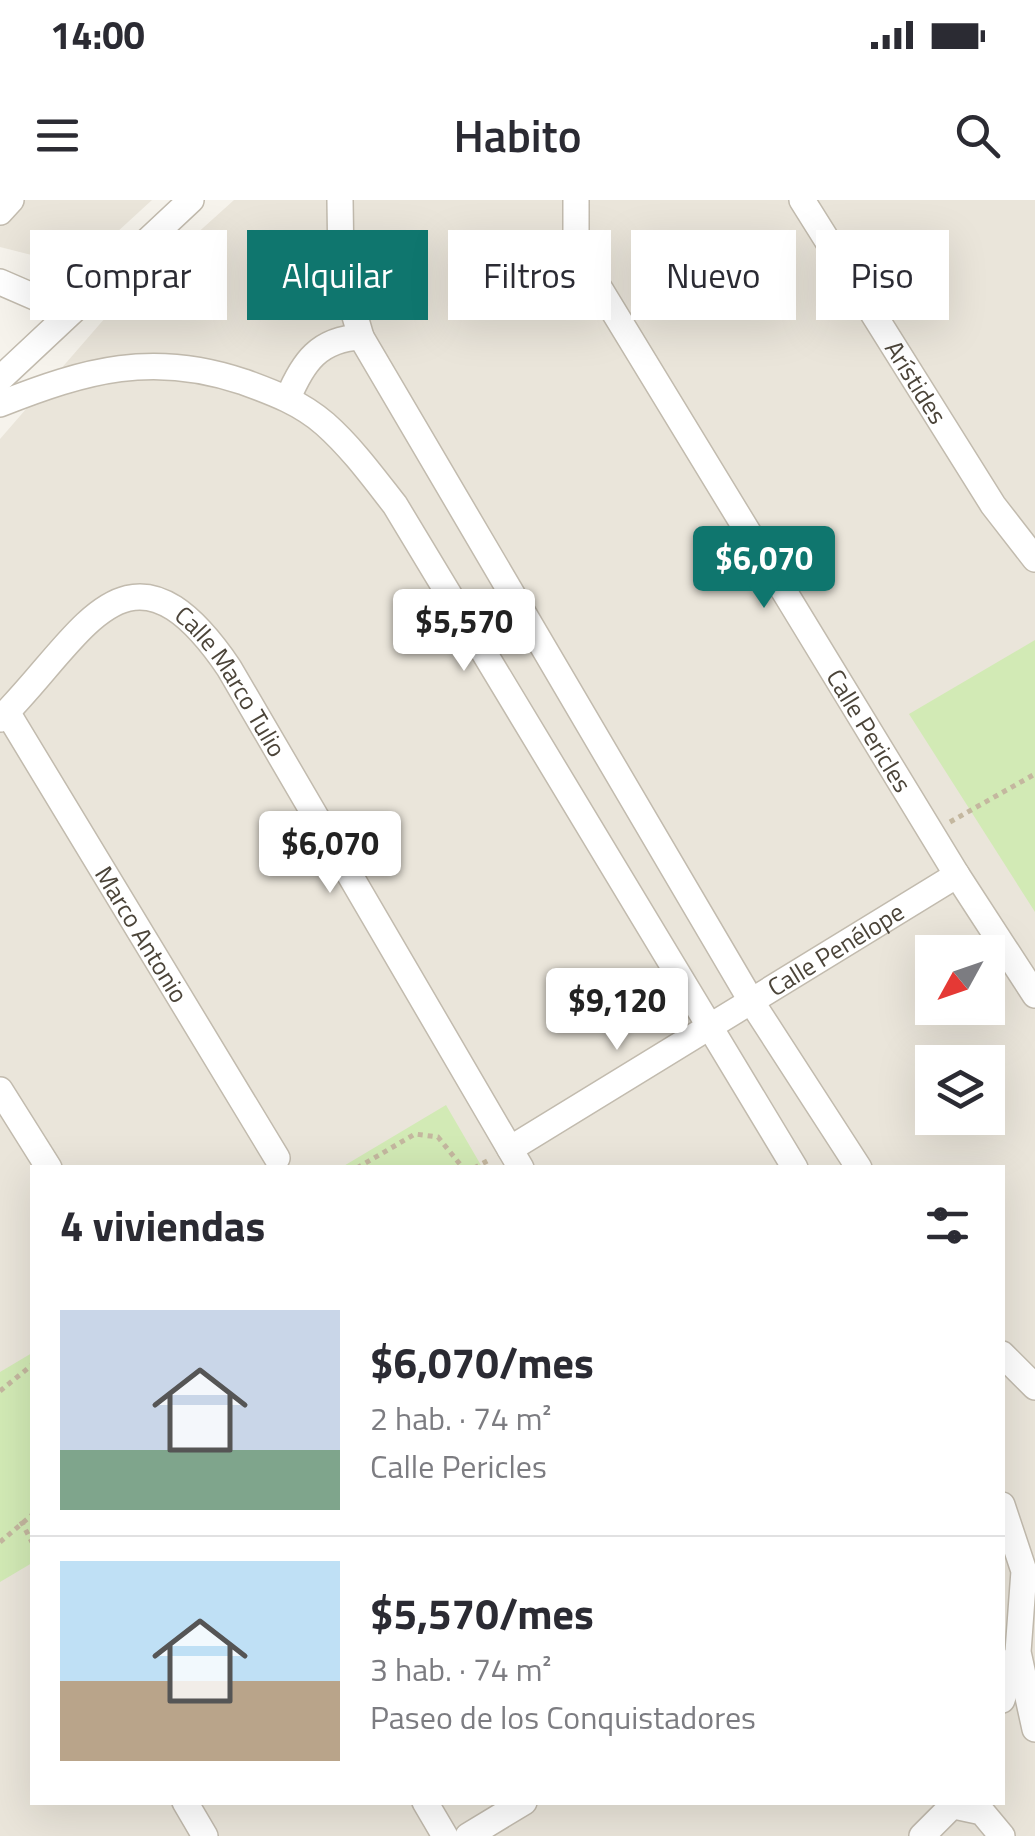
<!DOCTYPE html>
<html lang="es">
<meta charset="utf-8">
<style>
body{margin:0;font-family:"Titillium Web",sans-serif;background:#f7f7f7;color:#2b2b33;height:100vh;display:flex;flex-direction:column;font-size:38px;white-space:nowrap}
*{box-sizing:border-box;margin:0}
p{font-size:32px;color:#7c7c81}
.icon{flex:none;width:55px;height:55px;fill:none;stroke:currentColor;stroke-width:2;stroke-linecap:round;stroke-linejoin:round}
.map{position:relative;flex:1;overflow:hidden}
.sheet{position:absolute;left:30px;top:965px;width:975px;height:640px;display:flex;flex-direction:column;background:#fff;border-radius:0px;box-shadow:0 10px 40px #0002}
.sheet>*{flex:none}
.banner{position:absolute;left:30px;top:30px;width:975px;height:90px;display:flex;gap:20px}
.needle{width:65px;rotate:230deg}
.controls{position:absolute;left:915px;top:735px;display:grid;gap:20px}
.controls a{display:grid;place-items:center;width:90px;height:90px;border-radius:0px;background:#fff;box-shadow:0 10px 40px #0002;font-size:50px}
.price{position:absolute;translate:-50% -85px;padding:0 22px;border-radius:10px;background:#fff;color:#222;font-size:32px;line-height:65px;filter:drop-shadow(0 2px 5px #0008)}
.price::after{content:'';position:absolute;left:50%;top:60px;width:30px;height:22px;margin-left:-15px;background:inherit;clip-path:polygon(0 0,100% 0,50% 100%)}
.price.selected{background:#0f766e;color:#fff}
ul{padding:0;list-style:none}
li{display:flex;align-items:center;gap:30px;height:250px;padding:0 30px}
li+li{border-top:2px solid #e1e1e2}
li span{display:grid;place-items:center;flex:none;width:280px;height:200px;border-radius:0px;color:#555}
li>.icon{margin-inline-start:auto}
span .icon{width:120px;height:120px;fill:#fffc;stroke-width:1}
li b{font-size:42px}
h2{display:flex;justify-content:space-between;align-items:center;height:120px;padding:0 30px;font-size:42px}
.pill{padding:0 35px;border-radius:0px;background:#fff;box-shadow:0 10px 40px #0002;font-size:35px;line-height:90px}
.pill.selected{background:#0f766e;color:#fff}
.status{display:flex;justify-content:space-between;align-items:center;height:70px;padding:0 50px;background:#fff;direction:ltr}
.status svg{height:28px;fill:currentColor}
header{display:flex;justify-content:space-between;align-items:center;height:130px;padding:0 30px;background:#fff;font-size:45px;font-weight:600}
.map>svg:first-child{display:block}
.residential{fill:#eae5da;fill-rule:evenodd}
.green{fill:#d2eab5}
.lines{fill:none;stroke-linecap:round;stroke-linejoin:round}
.street-casing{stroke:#c2bbae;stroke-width:28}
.path{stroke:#c4b79f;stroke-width:5;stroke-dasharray:5 5;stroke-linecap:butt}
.street{stroke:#fff;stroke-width:25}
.labels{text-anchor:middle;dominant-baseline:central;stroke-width:9;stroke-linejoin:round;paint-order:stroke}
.street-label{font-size:25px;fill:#4b4439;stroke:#fff}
</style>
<div class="status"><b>14:00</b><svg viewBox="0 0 49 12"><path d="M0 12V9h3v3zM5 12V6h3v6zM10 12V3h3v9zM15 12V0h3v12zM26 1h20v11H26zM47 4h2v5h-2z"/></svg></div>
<header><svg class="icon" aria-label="menu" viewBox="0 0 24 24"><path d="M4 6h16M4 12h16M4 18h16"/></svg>Habito<svg class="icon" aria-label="search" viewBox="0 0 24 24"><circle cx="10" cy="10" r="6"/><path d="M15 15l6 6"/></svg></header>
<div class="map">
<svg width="1035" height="1636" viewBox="0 0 1035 1636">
<rect width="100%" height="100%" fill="#f6f3ec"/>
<!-- residential -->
<path class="residential" d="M0,0H152L79,67L0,47Z
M234,0H1035V1636H0V239L112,110ZM932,752H988V808H932ZM932,862H988V918H932ZM32,968H1002V1602H32Z"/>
<!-- green -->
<path class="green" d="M1035,440V712L909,514Z
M446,905L482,967H342Z
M32,1153V1363L0,1382V1172Z"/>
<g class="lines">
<!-- street casing -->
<g class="street-casing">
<g id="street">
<path d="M340,0L341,68L361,137L753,804L859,968"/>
<path id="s1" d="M576,0V40L589,71L957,675L1035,795"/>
<path id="s2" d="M802,0L993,305L1035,359"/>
<path d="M0,12L11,0"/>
<path d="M0,82L67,111"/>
<path d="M0,179L191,0"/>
<path d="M288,198C303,162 319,139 361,137"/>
<path d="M0,204C86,170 153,151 244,182C274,193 301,203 325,224C352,248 373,277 395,305L795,968"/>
<path id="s3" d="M7,512L277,958"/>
<path id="s4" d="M0,519C82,438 128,319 229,468L521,968"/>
<path d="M0,890L49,968"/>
<path id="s5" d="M510,949L957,675"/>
<path d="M1002,1154L1035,1187"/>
<path d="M1002,1305L1024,1371L1018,1452L1035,1529"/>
<path d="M1002,1500L1016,1457"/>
<path d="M185,1602L205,1636"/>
<path d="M425,1602L445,1636"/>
<path d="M954,1606L982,1612L1002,1636"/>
<path d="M468,1636L524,1602"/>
<path d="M922,1636L956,1602"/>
</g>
</g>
<!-- path -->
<path class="path" d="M950,622L1035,574
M357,968L415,934L438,937L463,968
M474,968L489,960
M0,1191L32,1165
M21,1321L32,1342
M0,1342L32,1315"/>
<!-- street -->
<use href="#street" class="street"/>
</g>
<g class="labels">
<!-- street labels -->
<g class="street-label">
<text stroke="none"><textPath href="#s2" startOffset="215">Arístides</textPath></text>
<text stroke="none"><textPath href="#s4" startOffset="320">Calle Marco Tulio</textPath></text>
<text stroke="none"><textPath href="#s1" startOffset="612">Calle Pericles</textPath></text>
<text stroke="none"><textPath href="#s3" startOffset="260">Marco Antonio</textPath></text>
<text stroke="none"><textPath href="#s5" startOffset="382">Calle Penélope</textPath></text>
</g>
</g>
</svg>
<div class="controls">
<a><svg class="needle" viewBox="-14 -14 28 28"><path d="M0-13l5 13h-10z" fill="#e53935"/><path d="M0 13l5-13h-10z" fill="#7c7c81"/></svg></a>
<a><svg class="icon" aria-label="layers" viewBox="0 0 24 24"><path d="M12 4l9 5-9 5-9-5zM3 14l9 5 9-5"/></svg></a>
</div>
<b class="price selected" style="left:764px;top:411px">$6,070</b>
<b class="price" style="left:464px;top:474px">$5,570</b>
<b class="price" style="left:330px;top:696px">$6,070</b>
<b class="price" style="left:617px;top:853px">$9,120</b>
<div class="banner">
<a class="pill">Comprar</a>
<a class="pill selected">Alquilar</a>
<a class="pill">Filtros</a>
<a class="pill">Nuevo</a>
<a class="pill">Piso</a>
</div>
<section class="sheet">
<h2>4 viviendas<svg class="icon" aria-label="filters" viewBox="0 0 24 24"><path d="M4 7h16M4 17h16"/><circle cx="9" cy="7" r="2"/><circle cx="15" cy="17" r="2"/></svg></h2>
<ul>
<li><span style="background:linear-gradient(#c9d6e8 70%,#7fa58c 0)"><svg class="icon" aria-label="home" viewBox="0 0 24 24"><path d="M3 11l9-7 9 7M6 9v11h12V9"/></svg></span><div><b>$6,070/mes</b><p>2 hab. · 74 m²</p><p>Calle Pericles</p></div></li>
<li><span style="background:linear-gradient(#bfe0f5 60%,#b9a48a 0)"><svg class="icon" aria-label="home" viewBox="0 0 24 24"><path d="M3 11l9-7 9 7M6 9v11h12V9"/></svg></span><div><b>$5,570/mes</b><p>3 hab. · 74 m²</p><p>Paseo de los Conquistadores</p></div></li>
</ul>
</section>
</div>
